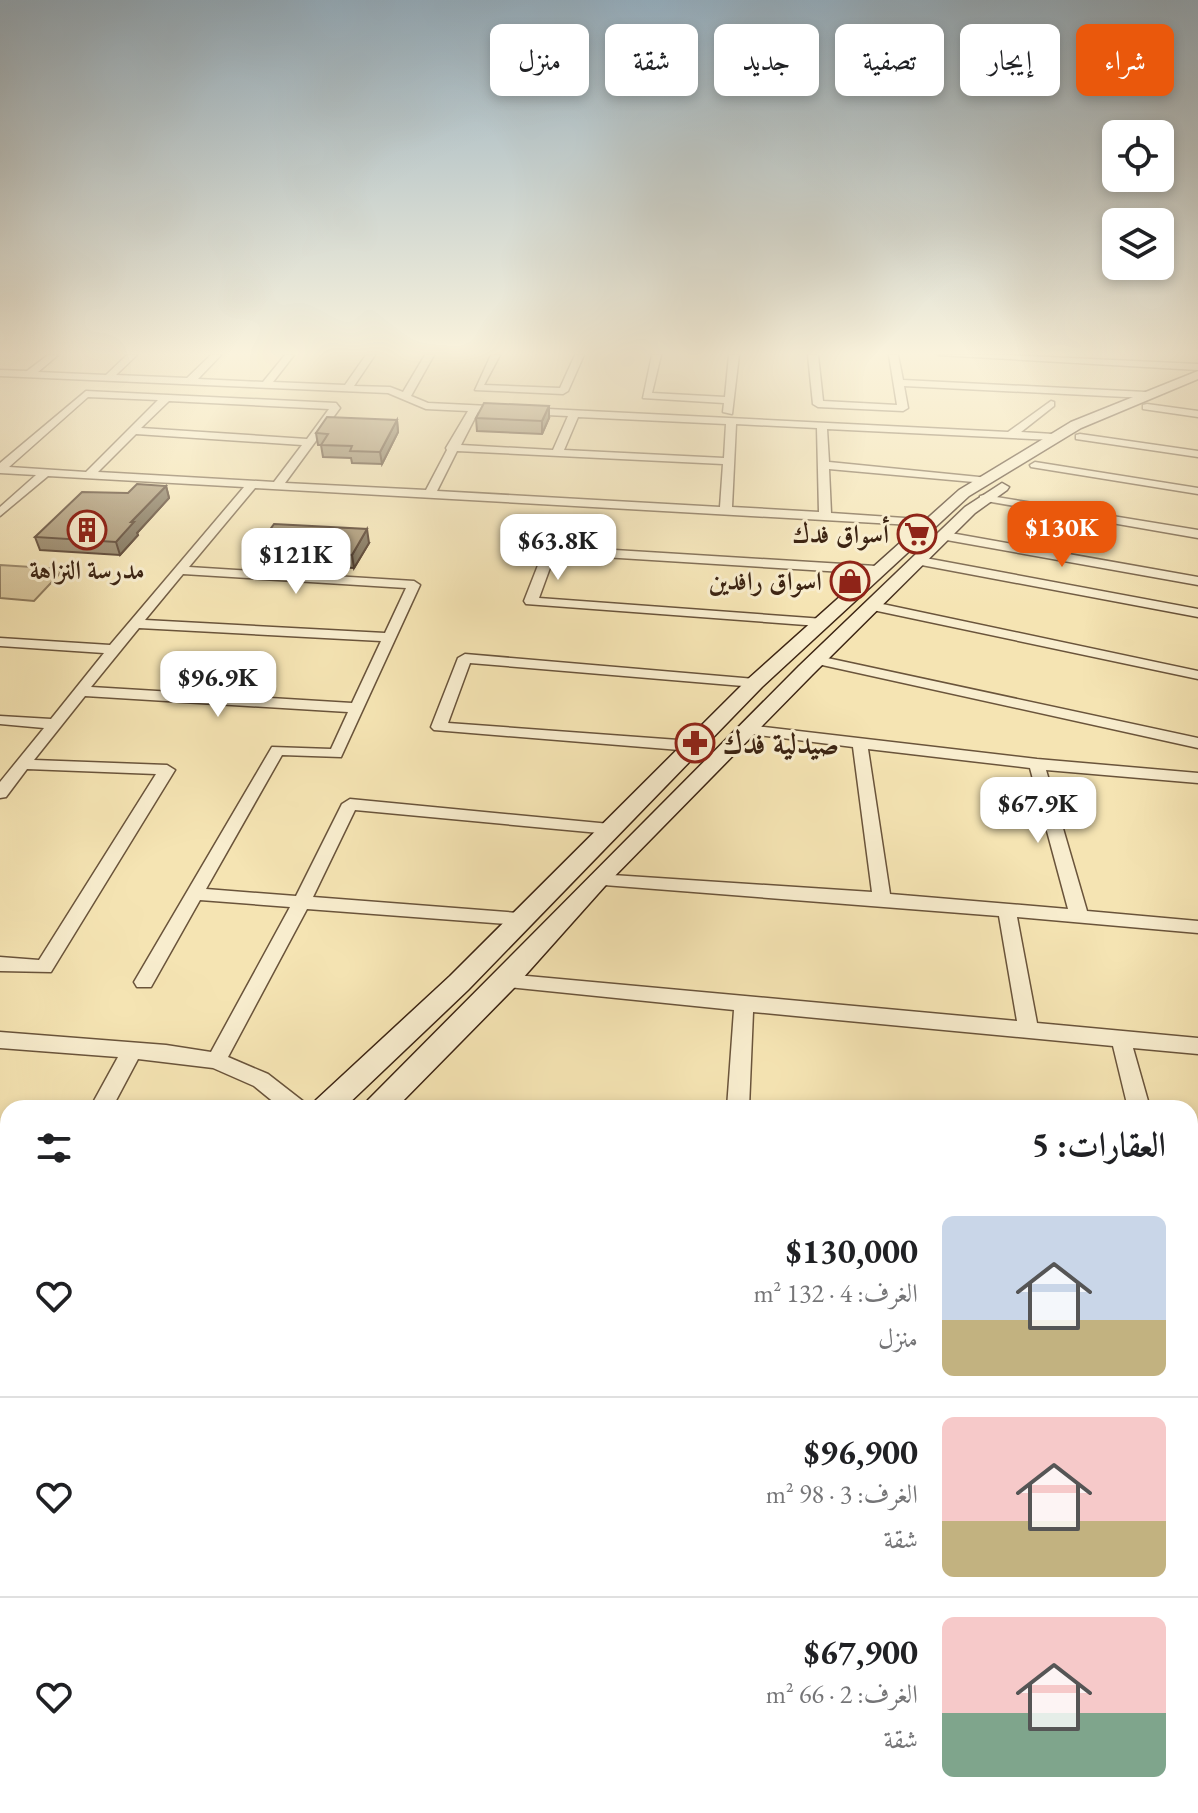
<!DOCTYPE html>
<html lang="ar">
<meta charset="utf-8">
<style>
body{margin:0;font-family:"EB Garamond",Amiri,serif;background:#f6f6f6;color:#202124;direction:rtl;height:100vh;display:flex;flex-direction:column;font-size:30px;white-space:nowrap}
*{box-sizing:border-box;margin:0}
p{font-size:26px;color:#757577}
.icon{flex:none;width:44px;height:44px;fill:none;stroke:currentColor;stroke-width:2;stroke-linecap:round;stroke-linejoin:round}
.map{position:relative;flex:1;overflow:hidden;direction:ltr}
.panel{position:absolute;left:0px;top:1100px;width:1198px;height:714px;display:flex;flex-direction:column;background:#fff;border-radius:24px 24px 0 0;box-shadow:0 4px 12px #0003;direction:rtl}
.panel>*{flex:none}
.top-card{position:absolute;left:24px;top:24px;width:1150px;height:72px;direction:rtl;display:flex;gap:16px}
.tools{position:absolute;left:1102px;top:120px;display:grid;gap:16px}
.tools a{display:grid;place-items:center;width:72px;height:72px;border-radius:12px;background:#fff;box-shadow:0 4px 12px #0003;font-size:40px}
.price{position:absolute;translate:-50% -68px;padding:0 18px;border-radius:16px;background:#fff;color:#222;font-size:26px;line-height:52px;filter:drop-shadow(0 2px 4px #0008)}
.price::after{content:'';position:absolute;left:50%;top:48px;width:24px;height:18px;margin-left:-12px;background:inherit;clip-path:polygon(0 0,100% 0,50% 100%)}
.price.current{background:#ea580c;color:#fff}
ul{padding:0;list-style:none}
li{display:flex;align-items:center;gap:24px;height:200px;padding:0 32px}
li+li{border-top:2px solid #e0e0e0}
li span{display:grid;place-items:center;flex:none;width:224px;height:160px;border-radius:12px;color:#555}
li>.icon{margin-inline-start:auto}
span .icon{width:96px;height:96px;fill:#fffc;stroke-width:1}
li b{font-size:34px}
h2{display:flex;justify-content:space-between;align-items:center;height:96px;padding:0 32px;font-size:34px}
.tag{padding:0 28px;border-radius:12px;background:#fff;box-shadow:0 4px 12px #0003;font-size:28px;line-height:72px}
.tag.current{background:#ea580c;color:#fff}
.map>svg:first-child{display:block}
.green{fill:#d6c398;stroke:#897456;stroke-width:2}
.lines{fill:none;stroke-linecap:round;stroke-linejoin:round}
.primary-tunnel{stroke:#d0be93;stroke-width:45;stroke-dasharray:45 22;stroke-linecap:butt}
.street-casing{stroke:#6a543b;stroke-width:3}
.secondary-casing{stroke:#3c2413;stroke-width:3}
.primary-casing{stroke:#3c2413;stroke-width:3}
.street{fill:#f8edce;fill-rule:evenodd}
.secondary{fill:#f8edce;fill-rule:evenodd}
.primary{fill:#f5e4b3;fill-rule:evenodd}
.wall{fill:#867558;stroke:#3c2413;stroke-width:2}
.shaded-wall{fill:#6d5f47;stroke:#3c2413;stroke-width:2}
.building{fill:#9c8866;stroke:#3c2413;stroke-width:2}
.labels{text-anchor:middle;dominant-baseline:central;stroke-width:6;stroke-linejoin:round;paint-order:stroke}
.far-poi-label{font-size:26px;font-weight:bold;fill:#3c2413;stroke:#f8edce;text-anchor:end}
.poi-label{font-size:30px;font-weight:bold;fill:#3c2413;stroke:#f8edce;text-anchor:start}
</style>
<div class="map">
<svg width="1198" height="1813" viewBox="0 0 1198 1813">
<rect width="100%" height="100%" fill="#f5e4b3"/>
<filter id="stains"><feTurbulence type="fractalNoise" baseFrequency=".0025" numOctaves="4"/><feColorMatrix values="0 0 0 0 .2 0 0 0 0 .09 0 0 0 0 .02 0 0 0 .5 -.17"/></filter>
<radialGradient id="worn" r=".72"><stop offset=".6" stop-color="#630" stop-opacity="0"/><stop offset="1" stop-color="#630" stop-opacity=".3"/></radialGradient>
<!-- green -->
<path class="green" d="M0,565L64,569L34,601L0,598Z"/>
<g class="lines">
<!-- primary-tunnel -->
<path class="primary-tunnel" d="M1190,1431L1198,1432
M1190,1476L1198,1477"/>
<!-- street casing -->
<g class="street-casing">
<path id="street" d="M48,355H58L38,372L106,375L127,355H137L116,375L187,378L211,355H221L198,379L263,382L285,355H294L273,382L345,385L366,355H375L354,386L390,387L403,392L425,355H434L411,396L428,403L1008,432L1051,401L1054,402V406L1021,432L1053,434L1058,437L1053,440L827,429L829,462L989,478V482L985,483L829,469L831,513L934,520L936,522L930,526L255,488L189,567L414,581L420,585L341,757L282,755L206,889L296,896L342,804L350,799L610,824L618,829L610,834L355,810L313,897L519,913L528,919L525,923L519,925L307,909L228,1057L268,1074L304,1102L307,1108H281L254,1086L213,1068L138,1059L112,1108H90L118,1057L0,1048V1032L166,1045L211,1052L290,907L200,900L151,987H137L134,982L272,747L331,749L348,712L85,696L34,760L167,765L175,770L51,972L0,971V957L39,960L156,774L27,769L6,797L0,798V782L44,728L0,724V716L51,719L104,653L0,646V638L110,645L244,487L48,476L0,516V507L36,475L0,473V463L86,391L336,403L340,408L285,483L426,490L447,450L446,448L468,411L426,409L388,393L0,376V370L27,371ZM88,397L158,400L86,472L9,467ZM169,401L329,409L307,439L141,428ZM478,412L568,416L553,450L461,445ZM578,417L726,424L724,458L564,450ZM736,424L817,428L819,512L732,507ZM136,434L302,445L274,482L98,472ZM457,451L723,464L720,507L437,491ZM183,574L406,588L385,633L145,620ZM139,628L381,641L352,703L91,687Z
M491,355H500L484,385L560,388L575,355H584L568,391L563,394L475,390Z
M652,355H661L652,393L725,397L729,355H739L732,414L723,412L724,403L643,398Z
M808,355H818L823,401L897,405L889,355H898L903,380L1146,392L1151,395L1146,398L904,386L908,408L903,411L818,407L813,404Z
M938,355H1008L1198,364V370Z
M1147,404L1198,411V417L1143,409V405Z
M1080,434L1198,451V457L1076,439V435Z
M1035,462L1198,488V494L1031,467L1030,465Z
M984,495L1198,530V538L980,500V496Z
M945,532L1198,577V585L941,539V533Z
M550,546L876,566L882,570L876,574L555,554L539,598L824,619L826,622L819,626L526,604L524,601L544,550Z
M920,557L1198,609V617L916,564V558Z
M873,602L1198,671V679L868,609V603Z
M465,654L755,679L762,683L755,687L470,663L448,723L692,741L700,746L692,751L434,730L431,727L458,658Z
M818,656L1198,738V748L813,663L811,660Z
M747,725L1037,759L1198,773V783L1046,770L1087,911L1198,921V933L1017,917L1037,1023L1198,1038V1054L1133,1048L1150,1108H1128L1113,1046L753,1012L749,1108H727L734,1010L498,986L495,981L498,976L505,974L1017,1021L999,916L591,884L588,880L591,876L597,874L872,892L853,747L742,733L739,730ZM868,749L1030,768L1068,909L890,894Z
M1190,1181L1198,1182V1202L1190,1201Z
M8,1505V1548L0,1551V1508Z
M0,1687L8,1688V1718L0,1717Z
M1198,1789V1813H1170L1173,1806H1190V1792Z
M627,1806H699L702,1813H630Z
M874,1806H906L905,1813H873Z"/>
</g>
<!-- secondary casing -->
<g class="secondary-casing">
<path id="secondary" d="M1198,371V379L1081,428L969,496L762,687L468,990L344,1108H312L316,1100L450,976L748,679L959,490L1071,422Z
M1002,483L1009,487L1007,490L975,513L813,674L605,886L514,988L396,1108H364L368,1100L799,666L965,507Z
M0,1209L8,1210V1236L0,1235Z
M1190,1333L1198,1334V1398L1190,1397Z
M0,1391L8,1392V1426L0,1425Z
M1190,1542L1198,1543V1581L1190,1580Z
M1057,1806H1101V1813H1057Z"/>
</g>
<!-- primary casing -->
<g class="primary-casing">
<path id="primary" d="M0,1264L8,1265V1299L0,1298Z
M0,1329L8,1330V1368L0,1367Z"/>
</g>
<!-- street -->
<use href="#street" class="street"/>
<!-- secondary -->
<use href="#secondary" class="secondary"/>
<!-- primary -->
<use href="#primary" class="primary"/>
</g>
<!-- wall -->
<path class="wall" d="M476,418H549L542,434L477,431Z
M397,420L398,432L382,464L352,463L351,458L323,457L321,445H318L316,433Z
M166,486L169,498L137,533L138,535L120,555L40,550L35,537L128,493Z
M369,543L354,568L259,563L256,549Z"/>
<!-- shaded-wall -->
<path class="shaded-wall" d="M549,406V418L542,434V421Z
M397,420L398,432L382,464L380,452Z
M166,486L169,498L137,533L138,535L120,555L116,542L131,522Z
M367,529L369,543L354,568L352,555Z"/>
<!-- building -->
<path class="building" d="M484,403L549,406L542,421L476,418Z
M327,417L397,420L380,452L350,451L352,446L321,445L328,434L316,433Z
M137,484L166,486L131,522H134L116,542L35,537L82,492L128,493Z
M274,524L367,529L352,555L256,549Z"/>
<!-- sky -->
<linearGradient id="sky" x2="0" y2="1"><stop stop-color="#94adbd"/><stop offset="0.58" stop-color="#faf3dd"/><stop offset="1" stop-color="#faf3dd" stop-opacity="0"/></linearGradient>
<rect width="1198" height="609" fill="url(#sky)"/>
<!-- icons -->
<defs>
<g id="building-ring" transform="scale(2)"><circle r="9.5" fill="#f8edce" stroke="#8f2418" stroke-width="1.5"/><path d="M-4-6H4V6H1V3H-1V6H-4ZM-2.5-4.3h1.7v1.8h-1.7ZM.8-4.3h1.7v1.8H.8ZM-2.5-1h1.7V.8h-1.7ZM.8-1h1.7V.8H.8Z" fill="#8f2418"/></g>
<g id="supermarket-ring" transform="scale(2)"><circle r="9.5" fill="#f8edce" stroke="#8f2418" stroke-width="1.5"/><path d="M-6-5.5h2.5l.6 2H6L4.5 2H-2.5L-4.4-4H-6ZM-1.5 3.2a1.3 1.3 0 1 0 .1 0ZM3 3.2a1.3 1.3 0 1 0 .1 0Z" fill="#8f2418"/></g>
<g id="shop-ring" transform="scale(2)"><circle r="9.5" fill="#f8edce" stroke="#8f2418" stroke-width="1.5"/><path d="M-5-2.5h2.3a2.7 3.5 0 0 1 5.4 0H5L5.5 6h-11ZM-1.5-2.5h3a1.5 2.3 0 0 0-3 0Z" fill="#8f2418"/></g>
<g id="pharmacy-ring" transform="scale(2)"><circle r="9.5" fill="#f8edce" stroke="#8f2418" stroke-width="1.5"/><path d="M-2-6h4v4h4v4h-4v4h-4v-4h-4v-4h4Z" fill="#8f2418"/></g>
</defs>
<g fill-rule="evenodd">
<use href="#building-ring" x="87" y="530"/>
<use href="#supermarket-ring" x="917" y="534"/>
<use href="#shop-ring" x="850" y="581"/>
<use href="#pharmacy-ring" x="695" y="743"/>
</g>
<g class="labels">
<!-- far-poi labels -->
<g class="far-poi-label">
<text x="889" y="534">أسواق فدك</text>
<text x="87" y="570" text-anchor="middle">مدرسة النزاهة</text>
<text x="822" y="581">اسواق رافدين</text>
</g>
<!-- poi labels -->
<g class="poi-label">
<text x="723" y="743">صيدلية فدك</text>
</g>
</g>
<rect width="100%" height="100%" filter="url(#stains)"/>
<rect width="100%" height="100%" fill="url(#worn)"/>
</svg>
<div class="tools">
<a><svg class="icon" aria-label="locate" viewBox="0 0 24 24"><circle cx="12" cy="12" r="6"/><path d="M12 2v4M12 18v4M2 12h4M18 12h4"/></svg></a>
<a><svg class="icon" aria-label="layers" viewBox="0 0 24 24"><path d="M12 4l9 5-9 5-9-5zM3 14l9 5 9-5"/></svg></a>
</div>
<b class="price current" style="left:1062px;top:569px">$130K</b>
<b class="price" style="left:558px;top:582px">$63.8K</b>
<b class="price" style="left:296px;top:596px">$121K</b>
<b class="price" style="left:218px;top:719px">$96.9K</b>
<b class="price" style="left:1038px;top:845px">$67.9K</b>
<div class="top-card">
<a class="tag current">شراء</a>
<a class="tag">إيجار</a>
<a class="tag">تصفية</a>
<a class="tag">جديد</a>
<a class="tag">شقة</a>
<a class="tag">منزل</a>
</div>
<section class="panel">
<h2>العقارات: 5<svg class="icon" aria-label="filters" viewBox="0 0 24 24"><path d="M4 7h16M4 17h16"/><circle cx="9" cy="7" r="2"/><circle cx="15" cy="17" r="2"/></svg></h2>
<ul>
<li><span style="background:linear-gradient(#c9d6e8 65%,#c2b280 0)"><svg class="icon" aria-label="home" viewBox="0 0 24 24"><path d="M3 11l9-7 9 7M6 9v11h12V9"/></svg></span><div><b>$130,000</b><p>الغرف: 4 · 132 m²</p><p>منزل</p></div><svg class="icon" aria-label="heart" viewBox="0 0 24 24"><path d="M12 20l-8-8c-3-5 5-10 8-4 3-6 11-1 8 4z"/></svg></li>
<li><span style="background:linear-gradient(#f6c9c9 65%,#c2b280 0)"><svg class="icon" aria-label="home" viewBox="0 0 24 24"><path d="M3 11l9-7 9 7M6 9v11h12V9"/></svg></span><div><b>$96,900</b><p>الغرف: 3 · 98 m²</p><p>شقة</p></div><svg class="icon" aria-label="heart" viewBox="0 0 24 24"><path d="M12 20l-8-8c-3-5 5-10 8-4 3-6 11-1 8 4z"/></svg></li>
<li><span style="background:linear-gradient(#f6c9c9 60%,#7fa58c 0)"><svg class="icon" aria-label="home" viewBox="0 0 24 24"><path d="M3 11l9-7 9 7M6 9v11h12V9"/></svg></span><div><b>$67,900</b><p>الغرف: 2 · 66 m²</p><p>شقة</p></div><svg class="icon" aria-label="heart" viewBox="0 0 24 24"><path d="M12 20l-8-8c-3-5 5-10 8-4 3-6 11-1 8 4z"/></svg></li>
</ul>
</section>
</div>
